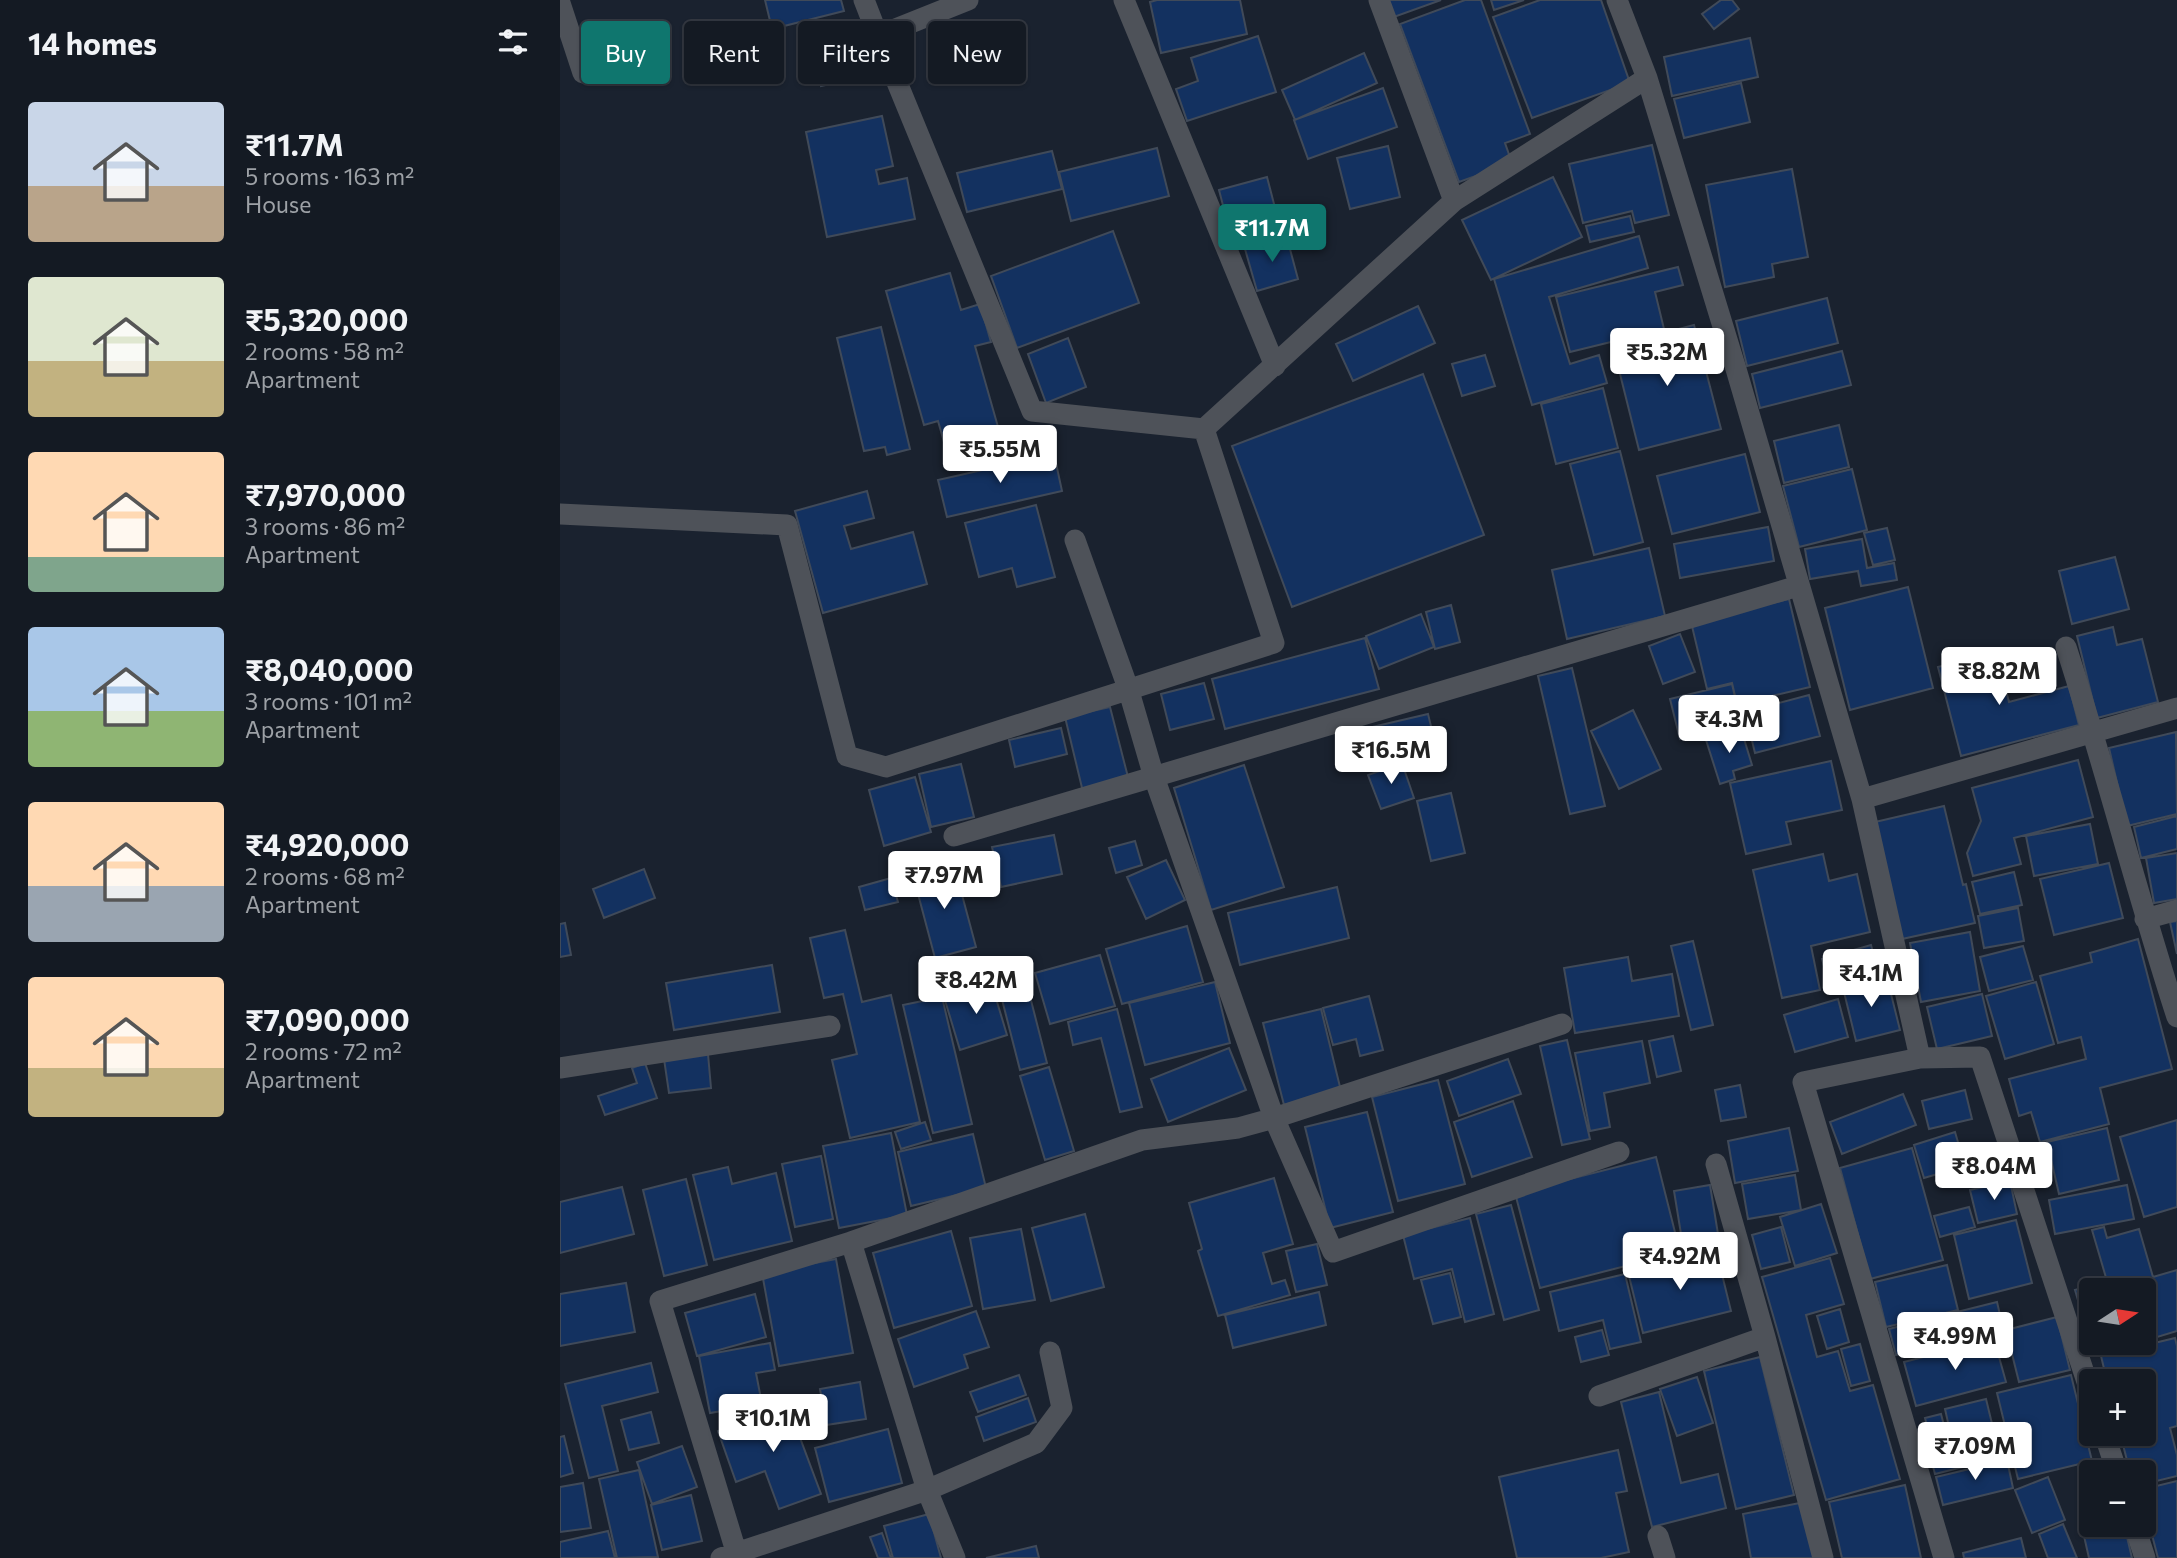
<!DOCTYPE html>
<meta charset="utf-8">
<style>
body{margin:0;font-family:Commissioner,sans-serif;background:#1d232b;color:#f1f3f6;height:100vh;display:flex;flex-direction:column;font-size:26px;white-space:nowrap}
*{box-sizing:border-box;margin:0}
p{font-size:23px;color:#9da1a6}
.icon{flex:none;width:38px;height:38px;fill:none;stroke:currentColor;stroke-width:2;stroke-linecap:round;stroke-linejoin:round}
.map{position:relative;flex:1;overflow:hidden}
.drawer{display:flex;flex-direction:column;background:#141a23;width:560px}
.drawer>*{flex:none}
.guide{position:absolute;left:21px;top:21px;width:665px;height:63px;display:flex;gap:14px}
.needle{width:46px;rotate:78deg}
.tools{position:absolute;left:1519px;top:1278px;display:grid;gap:14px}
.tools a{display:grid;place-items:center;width:77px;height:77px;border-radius:7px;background:#141a23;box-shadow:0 2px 5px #0004,0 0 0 2px #333841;font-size:35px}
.price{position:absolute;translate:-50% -60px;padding:0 16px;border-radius:7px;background:#fff;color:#222;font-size:23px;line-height:46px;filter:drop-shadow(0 2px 4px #0008)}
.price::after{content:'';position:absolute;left:50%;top:42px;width:21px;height:16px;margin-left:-10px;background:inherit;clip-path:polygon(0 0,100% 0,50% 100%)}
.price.on{background:#0f766e;color:#fff}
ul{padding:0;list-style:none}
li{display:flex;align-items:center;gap:21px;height:175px;padding:0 28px}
li span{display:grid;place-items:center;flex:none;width:196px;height:140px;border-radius:7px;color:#555}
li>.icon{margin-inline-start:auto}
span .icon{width:84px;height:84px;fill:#fffc;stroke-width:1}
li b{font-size:30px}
h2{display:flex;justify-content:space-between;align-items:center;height:84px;padding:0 28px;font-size:30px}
.pill{padding:0 24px;border-radius:7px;background:#141a23;box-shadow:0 2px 5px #0004,0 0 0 2px #333841;font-size:24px;line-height:63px}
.pill.on{background:#0f766e;color:#fff}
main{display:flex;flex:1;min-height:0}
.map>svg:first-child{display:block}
.building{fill:#133160;stroke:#404a59;stroke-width:2}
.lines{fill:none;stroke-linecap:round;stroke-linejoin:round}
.street{stroke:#4e5259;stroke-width:21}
</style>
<main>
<section class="drawer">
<h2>14 homes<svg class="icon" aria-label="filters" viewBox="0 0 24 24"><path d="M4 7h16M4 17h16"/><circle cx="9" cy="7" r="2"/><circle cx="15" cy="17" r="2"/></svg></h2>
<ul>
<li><span style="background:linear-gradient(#c9d6e8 60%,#b9a48a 0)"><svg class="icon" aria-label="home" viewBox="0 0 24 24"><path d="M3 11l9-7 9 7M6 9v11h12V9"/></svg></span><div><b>₹11.7M</b><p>5 rooms · 163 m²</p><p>House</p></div></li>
<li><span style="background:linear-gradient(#dfe7d0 60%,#c2b280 0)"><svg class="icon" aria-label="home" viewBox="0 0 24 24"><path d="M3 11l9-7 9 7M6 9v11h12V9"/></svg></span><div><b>₹5,320,000</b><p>2 rooms · 58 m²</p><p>Apartment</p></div></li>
<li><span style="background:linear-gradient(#ffd9b3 75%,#7fa58c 0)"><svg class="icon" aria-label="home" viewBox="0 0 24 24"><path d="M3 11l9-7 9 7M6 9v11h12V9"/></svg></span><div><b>₹7,970,000</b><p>3 rooms · 86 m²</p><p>Apartment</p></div></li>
<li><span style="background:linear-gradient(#a9c7e8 60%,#8fb573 0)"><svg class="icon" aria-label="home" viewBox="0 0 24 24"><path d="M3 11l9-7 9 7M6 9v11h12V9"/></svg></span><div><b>₹8,040,000</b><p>3 rooms · 101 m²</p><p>Apartment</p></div></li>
<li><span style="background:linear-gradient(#ffd9b3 60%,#9aa5b1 0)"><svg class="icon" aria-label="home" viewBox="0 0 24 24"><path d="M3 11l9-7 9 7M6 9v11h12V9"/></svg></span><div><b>₹4,920,000</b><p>2 rooms · 68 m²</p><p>Apartment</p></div></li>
<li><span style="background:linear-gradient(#ffd9b3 65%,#c2b280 0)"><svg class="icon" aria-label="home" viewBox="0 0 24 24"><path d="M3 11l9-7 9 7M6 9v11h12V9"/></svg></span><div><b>₹7,090,000</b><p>2 rooms · 72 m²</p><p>Apartment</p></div></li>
</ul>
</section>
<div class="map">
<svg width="1617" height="1558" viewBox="0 0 1617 1558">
<rect width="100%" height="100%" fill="#1a222f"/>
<!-- building -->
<path class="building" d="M205,0H281L284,11L212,29Z
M597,0H680L687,34L601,53L590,2Z
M824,0H881L831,18Z
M905,0H921L970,134L945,143L952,163L899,182L840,24Z
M931,0H964L934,10Z
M980,0H1041L1070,83L972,118L933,17Z
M1161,0H1172L1179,9L1154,29L1142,14Z
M698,36L716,92L627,121L616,89L638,81L631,58Z
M1190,38L1198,77L1112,96L1104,57Z
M804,53L817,83L735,120L722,90Z
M288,62L293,79L261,86L257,71Z
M1181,83L1190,122L1124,138L1114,99Z
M823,88L837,127L748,159L734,120Z
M322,116L333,166L316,170L319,184L347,178L355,219L267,237L246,132Z
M1092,145L1109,215L1075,223L1072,211L1023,223L1009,164Z
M828,146L840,197L790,209L777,158Z
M597,148L609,196L511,221L499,172Z
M492,151L502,189L407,212L397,173Z
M1232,169L1248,257L1212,264L1214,277L1165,287L1146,185Z
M707,177L721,231L673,244L659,190Z
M993,177L1022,237L931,280L902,220Z
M1070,216L1074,232L1030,242L1026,226Z
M553,231L579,303L457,348L431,276Z
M1079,236L1088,268L989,297L1010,364L1039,355L1047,383L972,405L934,279Z
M727,238L738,279L697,291L685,249Z
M1118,267L1123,285L1095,292L1104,329L1010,352L996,297Z
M390,273L401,310L420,304L431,342L415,346L444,448L390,463L378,421L364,425L326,291Z
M1267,298L1278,343L1187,366L1176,321Z
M858,306L875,343L793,381L776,344Z
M1134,325L1161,429L1079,450L1053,346Z
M321,327L350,449L327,455L325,447L304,451L277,338Z
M508,338L526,387L486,403L468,354Z
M1282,351L1291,385L1200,408L1192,374Z
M925,355L935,386L902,396L892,364Z
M863,374L924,535L732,607L672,446Z
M1043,388L1058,448L996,464L981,404Z
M1279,425L1289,467L1224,483L1214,441Z
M1060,451L1083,542L1034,555L1010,464Z
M494,454L502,491L387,517L378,480Z
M1185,454L1200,512L1112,534L1097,476Z
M1292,469L1307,530L1239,547L1223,486Z
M307,491L314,518L284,526L291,549L353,532L367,584L263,613L235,511Z
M476,505L495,577L457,587L452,568L419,577L405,523Z
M1208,527L1214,561L1120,578L1114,544Z
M1327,528L1335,560L1313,565L1304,533Z
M1302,539L1307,568L1334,563L1337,580L1301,586L1298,571L1250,579L1245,549Z
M1089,548L1105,616L1007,639L992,570Z
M1555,557L1569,609L1512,624L1499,571Z
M1348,587L1373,688L1290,710L1265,608Z
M1229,599L1250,687L1177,704L1172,683L1147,689L1131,622Z
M891,605L900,642L875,649L866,612Z
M861,614L874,647L819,669L806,636Z
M1553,627L1557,645L1582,639L1598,702L1537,718L1517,636Z
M1120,634L1135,672L1103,684L1089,646Z
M805,638L819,689L665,729L652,679Z
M1436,652L1449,702L1509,686L1519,725L1401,756L1378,667Z
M1012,668L1045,806L1010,814L978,676Z
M644,683L654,719L610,730L601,694Z
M1172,684L1181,723L1120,739L1110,699Z
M1249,695L1260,736L1195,753L1185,712Z
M550,707L569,781L523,792L505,717Z
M1073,710L1101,769L1059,789L1031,731Z
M868,714L877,751L816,765L808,728Z
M501,728L507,754L455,767L449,740Z
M1181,729L1192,765L1173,771L1175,779L1160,784L1146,740Z
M1616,732L1617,814L1567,826L1549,748Z
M1518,760L1533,817L1454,838L1461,864L1413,876L1407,853L1421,821L1412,788Z
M1271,761L1282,810L1226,822L1231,844L1186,854L1170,783Z
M842,763L854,798L821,809L808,775Z
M401,764L414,817L371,827L359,774Z
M684,765L724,887L651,910L614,788Z
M355,777L371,832L324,846L309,790Z
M891,793L905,853L871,861L857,801Z
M1384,806L1403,885L1406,884L1415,923L1342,939L1315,822Z
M1617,816V849L1581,858L1574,827Z
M1530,824L1538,864L1474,876L1466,836Z
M494,835L502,874L441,887L432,847Z
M575,841L582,865L556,873L549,848Z
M1617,853V899L1594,903L1586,858Z
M1263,854L1269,881L1297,874L1310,932L1251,946L1260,990L1222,998L1193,870Z
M606,860L625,900L586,919L567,877Z
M1549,863L1563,918L1494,935L1480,879Z
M394,865L416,947L375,958L353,875Z
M84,869L95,898L44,918L33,889Z
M1454,872L1462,905L1420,914L1412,882Z
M331,878L338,902L305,910L299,887Z
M777,887L789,938L680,965L668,913Z
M1458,908L1464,941L1424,948L1418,916Z
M1617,921V954L1610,922Z
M5,923L11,955L0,957V924Z
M627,926L643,982L562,1004L546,949Z
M285,930L302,1002L331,995L360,1122L290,1138L272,1060L297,1054L283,994L264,998L250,938Z
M1410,932L1420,991L1361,1002L1350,943Z
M1578,939L1612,1069L1540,1088L1549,1124L1480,1142L1471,1112L1459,1116L1449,1079L1526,1059L1521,1037L1498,1043L1480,976L1532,962L1530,953Z
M1133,941L1153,1025L1131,1030L1111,946Z
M1311,945L1318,971L1269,985L1262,959Z
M1463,946L1473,980L1429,991L1420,957Z
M540,955L555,1006L490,1024L475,973Z
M1068,957L1072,981L1112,974L1119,1016L1015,1033L1004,968Z
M212,965L220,1012L114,1030L106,983Z
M463,969L487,1063L460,1070L436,976Z
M1327,978L1340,1030L1296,1041L1283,988Z
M431,982L447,1035L400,1050L384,997Z
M655,982L670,1043L585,1065L569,1003Z
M1476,982L1494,1044L1445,1059L1426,996Z
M1422,994L1432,1036L1377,1049L1367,1007Z
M809,996L823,1050L800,1056L796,1039L773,1045L763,1008Z
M382,997L412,1124L373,1133L343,1005Z
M1278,999L1288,1037L1235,1052L1224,1015Z
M557,1009L582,1107L560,1112L541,1038L513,1045L508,1022Z
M761,1009L781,1091L724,1105L703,1023Z
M1113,1036L1121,1071L1097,1077L1089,1041Z
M1007,1040L1030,1139L1002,1145L980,1046Z
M1082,1041L1090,1083L1044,1093L1050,1127L1030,1131L1015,1053Z
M669,1048L686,1090L608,1122L591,1079Z
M148,1054L151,1088L109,1093L104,1059Z
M948,1059L961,1094L899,1116L887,1081Z
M85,1063L97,1098L45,1115L38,1096L77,1083L72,1068Z
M489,1067L514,1151L485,1160L460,1076Z
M878,1080L905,1184L838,1201L812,1097Z
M1180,1085L1186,1117L1161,1121L1155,1090Z
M1405,1090L1412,1119L1369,1129L1362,1101Z
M1343,1094L1356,1125L1282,1154L1270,1122Z
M953,1101L972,1157L912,1177L894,1122Z
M807,1112L833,1212L770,1228L745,1127Z
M1617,1120V1207L1584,1217L1560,1137Z
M365,1122L371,1140L341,1149L335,1132Z
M1229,1128L1238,1171L1175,1183L1168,1141Z
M1547,1128L1559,1180L1499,1194L1487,1142Z
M1395,1132L1405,1166L1364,1178L1354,1145Z
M331,1133L347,1215L279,1228L263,1146Z
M413,1134L426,1188L351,1206L338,1152Z
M1352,1148L1383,1260L1310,1279L1280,1168Z
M261,1156L273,1219L235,1227L222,1164Z
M1096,1157L1120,1252L980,1288L955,1193Z
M168,1167L172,1184L216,1173L232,1241L154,1260L133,1175Z
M1235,1175L1241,1210L1188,1219L1182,1184Z
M714,1178L733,1244L703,1253L712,1284L725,1280L730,1295L658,1316L638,1251L642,1249L629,1203Z
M126,1179L147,1265L104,1276L83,1190Z
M1450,1181L1457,1214L1418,1223L1410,1190Z
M1150,1185L1158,1234L1122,1240L1114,1191Z
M1567,1185L1574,1219L1495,1234L1489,1200Z
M62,1187L74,1234L0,1253V1202Z
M1261,1204L1277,1253L1235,1266L1220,1217Z
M951,1205L979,1310L944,1320L916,1214Z
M1409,1207L1415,1227L1380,1237L1374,1216Z
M525,1214L544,1287L491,1301L472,1228Z
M910,1218L934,1314L905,1322L892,1269L854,1279L843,1235Z
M1456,1220L1472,1283L1409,1299L1394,1235Z
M1221,1227L1230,1262L1201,1269L1192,1235Z
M1544,1227L1547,1238L1579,1229L1593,1277L1617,1270V1331L1584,1341V1290H1531V1342H1578L1534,1355L1515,1290L1547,1281L1532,1230Z
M461,1229L475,1300L423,1309L410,1238Z
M391,1231L412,1306L334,1328L313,1253Z
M757,1244L767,1285L736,1292L726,1251Z
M1156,1250L1171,1311L1083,1333L1068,1272Z
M1270,1258L1284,1304L1246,1315L1257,1357L1278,1351L1290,1391L1313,1385L1340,1479L1266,1500L1202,1277Z
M276,1259L293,1353L219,1366L202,1273Z
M1387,1265L1398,1310L1326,1327L1315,1282Z
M890,1273L901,1317L873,1324L861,1280Z
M1065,1274L1081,1342L1050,1349L1043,1320L999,1331L990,1292Z
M66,1283L75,1332L0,1346V1294Z
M759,1292L766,1325L673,1348L665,1315Z
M195,1294L206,1337L137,1356L125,1313Z
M1437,1302L1443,1328L1336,1355L1329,1329Z
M1280,1309L1289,1342L1267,1349L1257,1316Z
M416,1311L429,1347L404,1355L408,1368L354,1387L338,1339Z
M1497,1317L1510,1370L1459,1382L1446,1330Z
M1042,1330L1049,1355L1021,1362L1015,1337Z
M1615,1338L1617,1346V1426L1610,1428L1617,1455V1476L1584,1484V1472H1570L1560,1433H1584V1381H1547L1541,1356Z
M1434,1339L1446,1382L1356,1406L1344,1362Z
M210,1343L215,1370L196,1373L202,1404L150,1413L139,1356Z
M1300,1344L1310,1381L1291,1386L1281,1349Z
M1200,1357L1234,1495L1176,1509L1144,1371Z
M91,1363L98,1392L42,1406L58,1471L29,1478L5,1384Z
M459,1375L466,1395L418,1412L410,1392Z
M1511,1375L1532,1461L1458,1479L1437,1393Z
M1137,1377L1153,1423L1117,1436L1100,1389Z
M300,1382L306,1419L266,1425L260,1389Z
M1099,1392L1121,1483L1158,1474L1166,1508L1092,1527L1061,1402Z
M468,1398L476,1422L424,1441L416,1417Z
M1426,1399L1435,1436L1440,1435L1446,1456L1375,1474L1370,1455L1394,1449L1385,1409Z
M237,1402L248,1432L239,1435L261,1494L219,1509L205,1471L176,1482L158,1431Z
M91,1412L99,1443L69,1450L61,1420Z
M1381,1414L1389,1445L1373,1449L1365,1418Z
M328,1429L342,1483L269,1502L255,1448Z
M4,1436L13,1473L0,1477V1437Z
M122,1446L137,1487L92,1504L77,1462Z
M1058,1450L1067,1491L1056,1493L1069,1552L1041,1558H957L939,1477Z
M1447,1460L1453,1488L1383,1505L1376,1477Z
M79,1470L98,1557L57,1558L39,1479Z
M1488,1477L1505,1520L1472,1533L1455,1490Z
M1617,1481V1558H1598L1584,1504V1489Z
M23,1483L31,1528L0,1532V1487Z
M1345,1485L1361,1558H1282L1269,1502Z
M131,1495L142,1541L102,1550L91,1505Z
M1245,1502L1255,1558H1191L1183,1514Z
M1531,1511V1524H1564L1572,1558H1529L1519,1514Z
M369,1514L381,1558H333L324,1526Z
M1503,1524L1517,1558H1488L1479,1534Z
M48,1531L55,1558H0V1542Z
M322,1533L331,1558H318L310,1537Z
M1461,1538L1466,1558H1404L1403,1553Z
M476,1546L479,1558H426Z"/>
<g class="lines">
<!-- street -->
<path class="street" d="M304,0L318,36
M408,0L318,36L472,411L644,429
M564,0L715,366
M819,0L894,201
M1057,0L1087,78L1176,369L1302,799L1360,1058L1420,1057L1531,1394
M0,3L23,73
M0,514L227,525L287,756L326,767L714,643L644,429L894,201L1087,78
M515,540L568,688L594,777L714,1118L773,1252L1059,1152
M1506,647C1546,770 1577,895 1617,1017
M1302,799L1617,708
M394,836L1238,586
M1585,919L1617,910
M1360,1058L1243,1082L1384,1558
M0,1068L270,1026
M1156,1164L1205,1337L1263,1558
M291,1242L582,1140L678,1128L714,1118L1002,1024
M1039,1396L1205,1337
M1544,1433L1557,1472
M1574,1524L1585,1558
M1098,1536L1105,1558
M161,1558L367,1490L476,1443L502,1408L490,1352
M178,1558L100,1301L291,1242L367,1490L395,1558"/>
</g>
</svg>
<div class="tools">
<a><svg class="needle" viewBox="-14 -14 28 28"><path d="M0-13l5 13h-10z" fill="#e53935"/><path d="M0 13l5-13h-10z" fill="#9da1a6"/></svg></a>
<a>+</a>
<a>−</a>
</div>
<b class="price on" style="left:712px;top:264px">₹11.7M</b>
<b class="price" style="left:1107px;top:388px">₹5.32M</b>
<b class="price" style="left:440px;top:485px">₹5.55M</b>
<b class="price" style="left:1439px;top:707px">₹8.82M</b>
<b class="price" style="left:1169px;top:755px">₹4.3M</b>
<b class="price" style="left:831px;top:786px">₹16.5M</b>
<b class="price" style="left:384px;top:911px">₹7.97M</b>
<b class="price" style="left:1311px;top:1009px">₹4.1M</b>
<b class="price" style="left:416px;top:1016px">₹8.42M</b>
<b class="price" style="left:1434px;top:1202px">₹8.04M</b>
<b class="price" style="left:1120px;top:1292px">₹4.92M</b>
<b class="price" style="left:1395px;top:1372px">₹4.99M</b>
<b class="price" style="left:213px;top:1454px">₹10.1M</b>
<b class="price" style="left:1415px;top:1482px">₹7.09M</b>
<div class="guide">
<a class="pill on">Buy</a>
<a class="pill">Rent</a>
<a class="pill">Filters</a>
<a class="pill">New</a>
</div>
</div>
</main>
